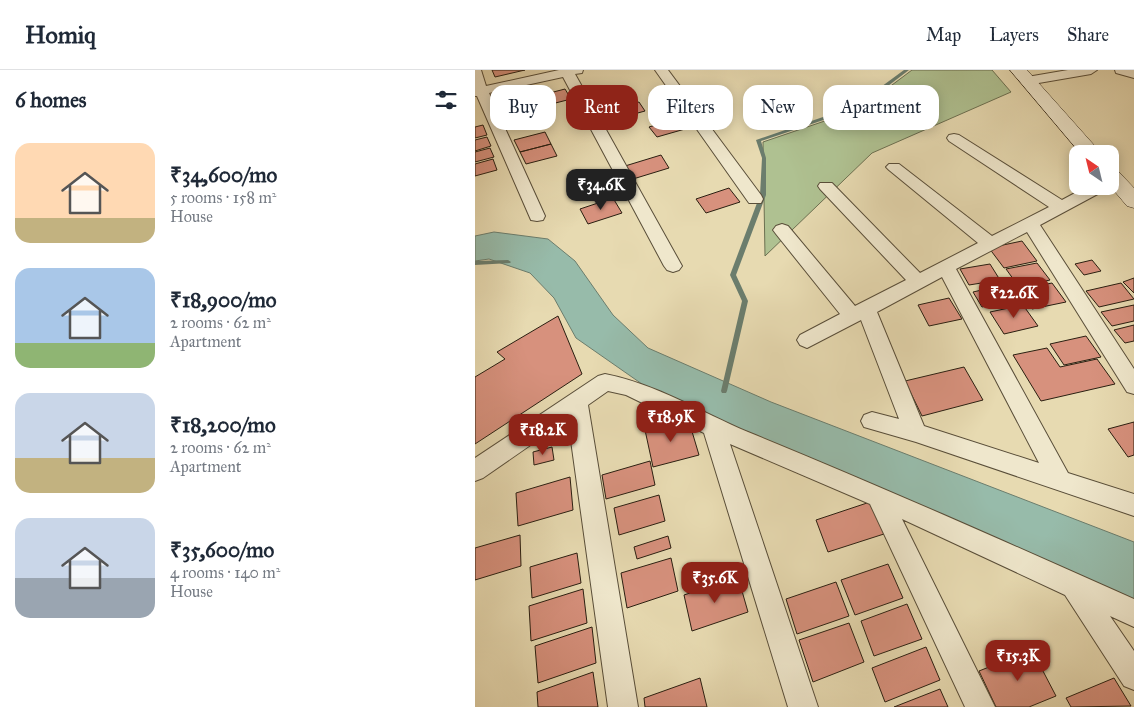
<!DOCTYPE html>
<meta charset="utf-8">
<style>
body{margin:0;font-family:"IM FELL Great Primer",serif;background:#f2f2f3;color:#1f2937;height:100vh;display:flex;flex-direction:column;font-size:19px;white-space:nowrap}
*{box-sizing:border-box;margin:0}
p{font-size:16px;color:#747a83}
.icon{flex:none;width:28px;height:28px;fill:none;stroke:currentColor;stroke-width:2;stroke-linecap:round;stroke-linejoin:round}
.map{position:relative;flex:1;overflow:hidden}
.drawer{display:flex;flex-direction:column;background:#fff;width:475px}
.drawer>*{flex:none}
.banner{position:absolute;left:15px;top:15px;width:475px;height:45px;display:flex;gap:10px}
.needle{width:32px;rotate:325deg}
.fabs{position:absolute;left:594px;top:75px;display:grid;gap:10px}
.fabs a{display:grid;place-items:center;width:50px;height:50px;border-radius:10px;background:#fff;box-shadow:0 2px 12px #0003;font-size:25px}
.price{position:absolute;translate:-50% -42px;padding:0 11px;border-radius:10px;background:#8f2418;color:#fff;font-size:16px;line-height:32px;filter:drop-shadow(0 1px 2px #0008)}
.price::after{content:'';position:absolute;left:50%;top:30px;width:15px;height:11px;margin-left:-8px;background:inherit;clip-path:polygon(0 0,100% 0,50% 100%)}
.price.current{background:#222;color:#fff}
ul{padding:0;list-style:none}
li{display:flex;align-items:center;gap:15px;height:125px;padding:0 15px}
li span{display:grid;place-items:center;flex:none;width:140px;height:100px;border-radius:15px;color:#555}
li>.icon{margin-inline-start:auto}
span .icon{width:60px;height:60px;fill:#fffc;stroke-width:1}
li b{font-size:21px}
h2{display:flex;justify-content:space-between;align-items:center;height:60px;padding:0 15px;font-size:21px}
.tag{padding:0 18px;border-radius:15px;background:#fff;box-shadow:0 2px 12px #0003;font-size:18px;line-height:45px}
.tag.current{background:#8f2418;color:#fff}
header{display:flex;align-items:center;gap:30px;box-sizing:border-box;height:70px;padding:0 25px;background:#fff;border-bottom:1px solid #e0e1e3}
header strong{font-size:24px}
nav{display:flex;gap:28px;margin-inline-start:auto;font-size:18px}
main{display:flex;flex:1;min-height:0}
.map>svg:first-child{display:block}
.green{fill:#afc191;stroke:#6c7051}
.water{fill:#97bbaa;stroke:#6b7d6d}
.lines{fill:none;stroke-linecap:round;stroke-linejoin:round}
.stream{fill:#6b7d6d;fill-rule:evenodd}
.building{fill:#d7917d;stroke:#2a1f11}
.street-casing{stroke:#594e39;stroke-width:2}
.secondary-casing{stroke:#2a1f11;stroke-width:1}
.street{fill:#efe7cc;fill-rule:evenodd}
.secondary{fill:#efe7cc;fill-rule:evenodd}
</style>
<header>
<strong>Homiq</strong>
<nav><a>Map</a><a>Layers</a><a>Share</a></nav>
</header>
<main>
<section class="drawer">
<h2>6 homes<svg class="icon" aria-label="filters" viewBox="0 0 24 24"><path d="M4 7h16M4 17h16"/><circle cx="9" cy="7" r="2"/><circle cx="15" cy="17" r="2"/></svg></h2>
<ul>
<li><span style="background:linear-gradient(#ffd9b3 75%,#c2b280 0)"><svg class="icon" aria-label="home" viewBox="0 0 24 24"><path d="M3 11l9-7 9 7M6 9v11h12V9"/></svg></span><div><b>₹34,600/mo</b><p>5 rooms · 158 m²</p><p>House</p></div></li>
<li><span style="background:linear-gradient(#a9c7e8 75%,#8fb573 0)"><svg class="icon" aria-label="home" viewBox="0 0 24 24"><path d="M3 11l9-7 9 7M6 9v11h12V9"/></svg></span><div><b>₹18,900/mo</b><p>2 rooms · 62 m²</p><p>Apartment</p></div></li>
<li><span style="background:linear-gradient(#c9d6e8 65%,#c2b280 0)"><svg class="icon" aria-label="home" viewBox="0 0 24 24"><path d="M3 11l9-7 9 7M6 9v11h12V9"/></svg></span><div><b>₹18,200/mo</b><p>2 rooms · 62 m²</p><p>Apartment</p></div></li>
<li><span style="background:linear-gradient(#c9d6e8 60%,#9aa5b1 0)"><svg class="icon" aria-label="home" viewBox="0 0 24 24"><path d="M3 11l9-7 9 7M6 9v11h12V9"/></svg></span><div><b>₹35,600/mo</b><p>4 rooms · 140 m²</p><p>House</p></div></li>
</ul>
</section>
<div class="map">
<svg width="659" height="637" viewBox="0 0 659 637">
<rect width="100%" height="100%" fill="#e7dab1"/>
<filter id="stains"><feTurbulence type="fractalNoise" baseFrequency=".004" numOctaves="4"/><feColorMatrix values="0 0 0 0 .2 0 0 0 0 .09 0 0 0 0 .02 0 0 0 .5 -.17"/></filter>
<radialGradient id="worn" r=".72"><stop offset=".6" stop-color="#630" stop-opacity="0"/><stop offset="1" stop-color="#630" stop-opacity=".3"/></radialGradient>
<!-- green -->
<path class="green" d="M437,0H517L536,22L397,83L290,186L288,72L385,39Z"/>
<!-- water -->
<path class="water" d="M19,162L73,169L100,191L138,245L173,278L296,332L659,472V532L187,328L101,268L79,228L55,203L14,189L0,191V166Z"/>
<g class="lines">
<!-- stream -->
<path class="stream" d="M429,0H434L384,38L286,71L291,88V125L261,205L273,231L252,321L251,323H247L246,321L267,231L255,205L285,125L287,88L281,70L380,36Z
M33,190L36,192L35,193L0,195V191Z"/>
</g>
<!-- building -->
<path class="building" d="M17,0H50L20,7Z
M146,16L154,26L119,35L113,25Z
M90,19L96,29L65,37L59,27Z
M164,32L170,41L130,52L132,40Z
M209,47L217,57L182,67L174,57Z
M8,55L12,65L0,68V57Z
M70,62L76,74L45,82L39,70Z
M12,67L16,76L0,81V70Z
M76,74L82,86L51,94L45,82Z
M15,78L19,87L0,92V82Z
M186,85L194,98L158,109L150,96Z
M18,89L22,100L0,106V94Z
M123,102L131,116L100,125L92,111Z
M254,118L265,132L231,143L221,129Z
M138,128L147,143L113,154L105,139Z
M547,171L562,191L529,198L514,178Z
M617,190L626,201L609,205L600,194Z
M562,193L575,210L544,217L531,199Z
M515,194L525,210L494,215L485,199Z
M659,208V223L648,212Z
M577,213L591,232L557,239L543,220Z
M646,213L659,229L624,237L611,221Z
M533,214L543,229L507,237L498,222Z
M474,228L487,249L454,256L443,235Z
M548,235L563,256L529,264L515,242Z
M659,235V251L637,256L626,242Z
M83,246L107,304L0,374V307L30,289L22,282Z
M659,255V271L650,273L639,260Z
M611,266L626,287L589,295L575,274Z
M572,278L585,297L622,289L640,314L566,331L538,285Z
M489,297L508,330L447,346L430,311Z
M213,348L224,385L178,397L170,360Z
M659,352V385L653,387L633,359Z
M77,377L79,390L59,395L58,382Z
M175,391L180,415L131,429L127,405Z
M95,407L98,440L43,456L41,423Z
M184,425L190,451L144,465L139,438Z
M398,431L412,463L353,482L341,450Z
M45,465L46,496L0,510V478Z
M193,466L196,478L162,489L159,477Z
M102,483L106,513L57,528L55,497Z
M196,488L203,521L152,538L146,503Z
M413,494L428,528L380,545L366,510Z
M263,507L273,542L217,561L209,525Z
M361,512L374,546L322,564L311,529Z
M108,519L112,553L56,571L54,536Z
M432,534L447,569L399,586L386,551Z
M374,553L389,592L338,612L324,570Z
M117,557L121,593L63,613L60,576Z
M451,577L465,610L410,632L397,598Z
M557,580L581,626L554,637H521L504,601Z
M118,602L123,637H63L62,622Z
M225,608L232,637H170L169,628Z
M639,608L656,636L596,637L591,628Z
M465,619L473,637H419Z"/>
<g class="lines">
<!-- street casing -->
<g class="street-casing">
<path id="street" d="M0,0H6L11,16L84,0H108L107,3L100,4L207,196L204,200L198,202L192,200L189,196L88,7L14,23L70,146L68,150L62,151L56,150L2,26H0Z
M180,0H193L286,125L288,129L286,133H274Z
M593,0H622L616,4L552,15L545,11L552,7Z
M640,0H659V8L641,3Z
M479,64L484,65L587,130L613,116H634L632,119L565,155L659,299V324L652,322L552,162L481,199L593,403L659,424V446L441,372L389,357L386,351L389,345L397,342L424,349L386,250L332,278L325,275L322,270L325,265L365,244L301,164L298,160L301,156L307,154L313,156L380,236L431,210L345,119L343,116L345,113H357L445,203L503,173L414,100L411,97L414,94H424L517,166L574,137L474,71L472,68L474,65ZM467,207L564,393L449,356L402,242Z
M130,304C181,314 226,342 273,362C403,415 531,472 659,529V557L635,546L659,581V620L649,616L590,525L427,449L520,637H490L395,434L255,374L343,637H313L229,363L151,325L133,321L113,335L163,637H133L93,349L8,408L0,411V388L123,306Z"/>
</g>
<!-- secondary casing -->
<g class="secondary-casing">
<path id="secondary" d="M535,0H552L627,84H606Z
M635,98L642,100L659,118V138L652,136L635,116Z"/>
</g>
<!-- street -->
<use href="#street" class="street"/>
<!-- secondary -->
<use href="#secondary" class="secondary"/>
</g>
<rect width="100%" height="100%" filter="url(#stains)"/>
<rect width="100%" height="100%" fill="url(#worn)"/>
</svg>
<div class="fabs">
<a><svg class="needle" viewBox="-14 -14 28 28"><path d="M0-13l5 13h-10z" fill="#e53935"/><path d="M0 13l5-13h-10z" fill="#747a83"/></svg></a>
</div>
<b class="price current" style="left:126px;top:141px">₹34.6K</b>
<b class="price" style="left:539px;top:249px">₹22.6K</b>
<b class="price" style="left:196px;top:373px">₹18.9K</b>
<b class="price" style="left:68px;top:386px">₹18.2K</b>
<b class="price" style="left:240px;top:534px">₹35.6K</b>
<b class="price" style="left:543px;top:612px">₹15.3K</b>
<div class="banner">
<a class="tag">Buy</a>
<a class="tag current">Rent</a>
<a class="tag">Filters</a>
<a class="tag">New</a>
<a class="tag">Apartment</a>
</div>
</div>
</main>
